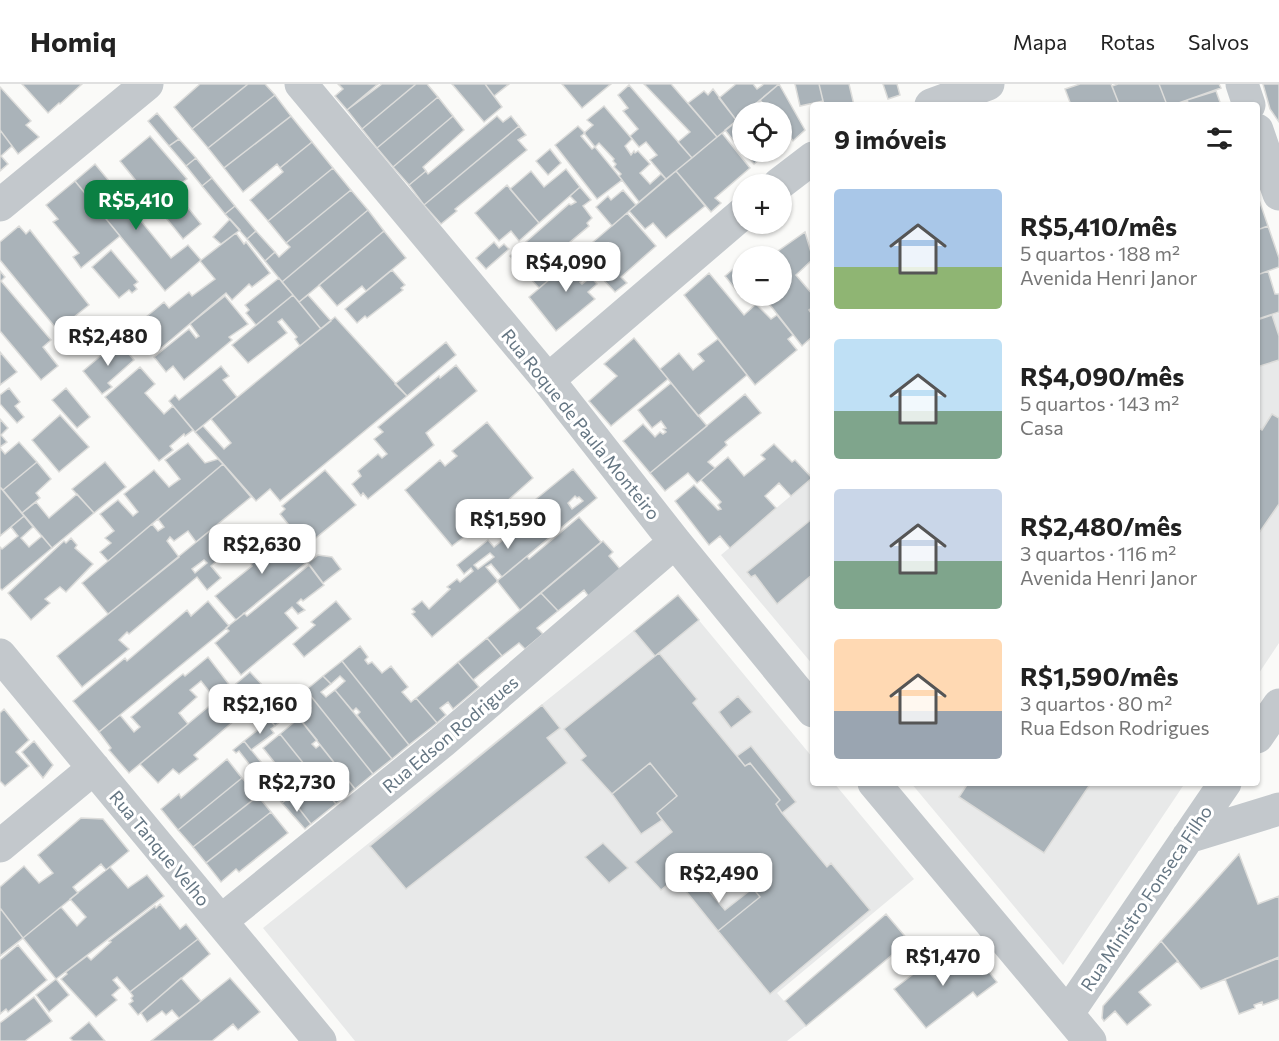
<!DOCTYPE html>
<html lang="pt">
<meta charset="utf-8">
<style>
body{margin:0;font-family:Commissioner,sans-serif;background:#f2f2f2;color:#222;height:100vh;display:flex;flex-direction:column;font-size:22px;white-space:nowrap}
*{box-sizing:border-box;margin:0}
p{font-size:20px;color:#767676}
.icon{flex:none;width:33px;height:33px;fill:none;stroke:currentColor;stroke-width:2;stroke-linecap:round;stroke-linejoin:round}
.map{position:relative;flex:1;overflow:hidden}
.panel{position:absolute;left:810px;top:18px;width:450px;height:684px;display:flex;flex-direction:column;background:#fff;border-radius:6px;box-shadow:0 2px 4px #0004}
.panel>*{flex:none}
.controls{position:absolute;left:732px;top:18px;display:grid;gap:12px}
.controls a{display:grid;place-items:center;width:60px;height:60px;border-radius:50%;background:#fff;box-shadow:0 2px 4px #0004;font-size:30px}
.price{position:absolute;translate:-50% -51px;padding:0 14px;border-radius:12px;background:#fff;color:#222;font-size:20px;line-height:39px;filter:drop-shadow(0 2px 3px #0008)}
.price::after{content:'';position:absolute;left:50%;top:36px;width:18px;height:14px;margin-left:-9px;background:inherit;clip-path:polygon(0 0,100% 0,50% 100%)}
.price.current{background:#0b8043;color:#fff}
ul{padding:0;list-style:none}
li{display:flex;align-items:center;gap:18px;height:150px;padding:0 24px}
li span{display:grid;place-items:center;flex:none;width:168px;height:120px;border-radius:6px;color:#555}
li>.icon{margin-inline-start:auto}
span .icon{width:72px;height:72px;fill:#fffc;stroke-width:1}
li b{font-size:26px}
h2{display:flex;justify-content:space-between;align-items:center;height:72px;padding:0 24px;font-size:26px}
header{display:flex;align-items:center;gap:36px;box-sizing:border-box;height:84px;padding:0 30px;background:#fff;border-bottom:2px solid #e0e0e0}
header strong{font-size:28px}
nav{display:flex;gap:33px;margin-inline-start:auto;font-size:21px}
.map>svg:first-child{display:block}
.built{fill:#e8e9e9}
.building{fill:#aab3b9;stroke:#dcdcda;stroke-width:1.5;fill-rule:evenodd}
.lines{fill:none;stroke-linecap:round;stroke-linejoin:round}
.minor{stroke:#c3c8cc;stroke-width:33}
.labels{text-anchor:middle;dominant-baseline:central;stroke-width:6;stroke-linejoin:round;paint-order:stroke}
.street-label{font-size:18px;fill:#657683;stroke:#fff}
</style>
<header>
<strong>Homiq</strong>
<nav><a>Mapa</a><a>Rotas</a><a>Salvos</a></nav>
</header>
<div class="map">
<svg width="1279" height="957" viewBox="0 0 1279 957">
<rect width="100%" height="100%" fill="#fafaf8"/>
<!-- built -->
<path class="built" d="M1279,229V559L1257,592V236Z
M813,393V581L721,471Z
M678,511L813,674V699H834L914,795L777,909L806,942L787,957H355L263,844Z
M911,699H1185L1063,881Z"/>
<!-- building -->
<path class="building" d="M22,0H82L60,20L59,19L48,29Z
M200,0H248L192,45L174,23Z
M248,0H265L275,11L208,64L192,45Z
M338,0H378L347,26L335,12L343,5Z
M382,0H416L362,45L347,26Z
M416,0H427L438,13L377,64L362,45Z
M452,0H485L502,23L484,38Z
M485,0H509L494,12Z
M562,0H611L582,24Z
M644,0H671L717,53L692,74L678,58L690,48Z
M736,0H753L757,5L764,0H779L746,28H742V32L737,37L719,14Z
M779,0L805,46L793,57L782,42V28H770L760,16Z
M795,0H819L823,17L800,22Z
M819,0H849L854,21H824Z
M883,0H897L900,11L888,15Z
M1080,0H1111L1119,20L1071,21L1065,5Z
M1118,0H1159L1167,21L1119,20L1112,2Z
M1159,0H1219L1221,4L1173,21H1167Z
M1263,0H1279V38L1270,25Z
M629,1L692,74L666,95L650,76L657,71L646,58L639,63L630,52L638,45L623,27L628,24L618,11Z
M0,3L31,37L26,41L39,53L18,70L0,46Z
M713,5L737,37L717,53L688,19L704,7L708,11Z
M1216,7L1221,21H1189L1187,16Z
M275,11L291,32L224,84L208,64Z
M438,13L453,32L393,83L377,64Z
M760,16L770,28H746Z
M604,22L632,55L625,62L631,71L634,67L635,69L638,67L650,80L640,89L650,100L661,90L666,95L639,118L619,92L621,90L614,83L616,80L613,77L614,75L599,59L595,63L584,49L593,41L587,36Z
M157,29L179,55L169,62L148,37Z
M291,32L312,58L280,84L277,80L243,108L224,84Z
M453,32L464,46L423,83L426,87L409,101L393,83Z
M497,32L503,38L511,32L519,42L424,121L409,101L426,87L428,90Z
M742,32V67L725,46Z
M519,42L526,51L518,56L527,66L455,125L457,127L441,140L424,121Z
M578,42L585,49L581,52L592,65L595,63L622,96L597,115L555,61Z
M782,42L789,52L782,58Z
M0,46L12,62L1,72L8,80L0,87Z
M722,49L750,84L715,114L721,119L711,128L676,87Z
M150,52L187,95L168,109L176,119L173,121L178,126L185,120L201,140L183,155L120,77Z
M179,55L196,74L186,82L169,62Z
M312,58L333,84L268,137L250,116L283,88L280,84Z
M550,65L561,79L548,91L536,77Z
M743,68H769L754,80Z
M196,74L212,94L202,102L186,82Z
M95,80L109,97L106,100L113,109L116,106L171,174L188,161L201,176L165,207L75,97Z
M333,84L351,106L286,159L268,137Z
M566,85L580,103L539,139L510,105L531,87L544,103Z
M676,87L705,122L666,154L653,139L645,145L629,127Z
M212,94L235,122L225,130L202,102Z
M75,97L120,152L81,184L73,173L79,169L53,138L58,135L46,121Z
M507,101L539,139L519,157L511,147L499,157L475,129Z
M580,103L591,116L583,122L592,134L587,139L589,142L550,175L560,187L539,204L510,172L569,120L571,121L576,118L570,112Z
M351,106L368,126L282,198L265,177L275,168L279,173L290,163L286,159Z
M623,106L636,121L612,142L596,123L608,112L611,116Z
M1257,110L1268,142L1257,146Z
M235,122L256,147L247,155L225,130Z
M368,126L384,147L299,218L282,198Z
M627,129L656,162L621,193L627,199L615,208L579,170Z
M230,135L240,146L221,160L213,153Z
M19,142L26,150L30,146L89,221L74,233L81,241L64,254L0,176V158Z
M1268,142L1279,174V183L1257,191V146Z
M256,147L275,168L265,177L247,155Z
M384,147L406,174L366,207L362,202L337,222L319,201Z
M805,148L813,175L796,191L813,211V223L809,226L813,232V252L802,262L763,212H782V172H777L780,170L778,167Z
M236,149L244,160L246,158L270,189L252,203L249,200L232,216L226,209L159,266L144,247L152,240L146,233L164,218L169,224L189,208L192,212L215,195L200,177Z
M494,158L499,164L504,160L509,165L486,185L476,174Z
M111,166L138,198L134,201L137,205L132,209L129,206L119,214L92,183Z
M579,170L595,187L580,198L582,200L591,193L597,200L588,208L595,215L556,247L529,213Z
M738,181L742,186V208L740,211L725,192Z
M392,186L405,201L401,204L403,206L367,234L365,232L357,239L345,225Z
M0,187L5,193L1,197L51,256L43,263L58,282L41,296L0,247Z
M1268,187L1275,210H1279V228L1258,235L1257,191Z
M709,189L744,231L756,220L771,235L777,231L793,251L788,255L797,266L755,301L684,211Z
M279,194L293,211L256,241L246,229L249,226L245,221Z
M293,211L321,245L300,262L295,255L297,253L282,235L278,238L287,249L248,279L232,261Z
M308,211L331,237L321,245L299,218Z
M225,212L248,240L229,253L232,256L184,296L173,282L166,288L154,273L189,245L196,254L199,252L190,240Z
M1272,231L1279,252V276L1257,283V236Z
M335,233L407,312L280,417L270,405L256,417L195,348L203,342L224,365L231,359L211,335Z
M634,254L668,295L611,342L589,317L617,292L604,280Z
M718,255L747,291L698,332L660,285L679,269L693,286L704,277L698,270Z
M118,257L134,276L108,299L112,303L102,310L83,287Z
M446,258L456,271L407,312L395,300Z
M0,268L17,288L0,301Z
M456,281L477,307L426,349L434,361L368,415L363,409L361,412L352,400L361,392L358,387L378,370L382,374L387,370L374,355L383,348L378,343L439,292L440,294Z
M221,282L229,292L223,296L237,313L195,348L169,317L175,311L179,316Z
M140,283L155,300L145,309L164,330L173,322L193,346L185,352L184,350L170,362L173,366L159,377L105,313Z
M671,299L707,342L650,389L623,357L643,340L655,353L660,348L663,350L666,348L663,345L666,344L661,337L652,344L638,326Z
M9,304L20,318L15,322L24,333L17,339L0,320V311Z
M66,304L90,333L77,344L52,316Z
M745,310L761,329L725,358L727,361L708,378L715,384L701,396L697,399L688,389L665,407L650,389Z
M1272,330L1279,334V420L1257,452V343L1262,346Z
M60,331L89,363L59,388L32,356Z
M0,335L8,344L1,351L7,358L0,363Z
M487,338L533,394L505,419L501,420L494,416L481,427L484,438L452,462L405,406L440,376L445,382L457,372L452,367Z
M19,358L37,378L3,406L0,403V364L5,370Z
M188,359L205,379L218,375L223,380L108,477L100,468L111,459L105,454L114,447L100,430L118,416L133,432L138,428L124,410L154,386L169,403L180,395L165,376Z
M774,360L792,378L795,376L812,394L791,412L779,399L765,412L776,424L730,464L720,452L709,461L675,417L694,401L718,426L721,425L718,421L721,418L701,396L728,373L744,392L765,375L761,371Z
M37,378L51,395L36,409L40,414L22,429L3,406Z
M105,378L126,403L94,429L72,405Z
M223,380L251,413L196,458L188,447L174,457L170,453L167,457L179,473L108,530L82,499L152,440L158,447L164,443L158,435Z
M573,385L597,414L502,493L491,480L486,483L498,497L432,553L412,530L415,528L412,525L422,517L429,525L450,505L447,503L457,495L460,498L473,487L471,484L464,490L457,481L488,456L494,463L532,432L525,424ZM575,412L577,414L579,413L583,417L572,425L568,419ZM490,469L494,473L478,485L474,481Z
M325,386L356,421L311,458L314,460L301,470L286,451L293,446L280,430L285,425L282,422Z
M0,403L24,432L0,452Z
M77,410L94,429L52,464L22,429L36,418L49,434Z
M24,432L33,443L21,454L29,463L42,452L52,464L2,506L0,504V463L2,465L18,452L11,443Z
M579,433L601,458L520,526L497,497L527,472L529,475Z
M813,434V490L777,520L755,491L751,493L747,488Z
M281,444L307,478L236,536L215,512L252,482L251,480L266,467L261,461Z
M211,446L223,460L214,467L222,472L211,482L221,494L207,506L197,493L129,550L127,548L119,556L129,565L82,603L57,572ZM204,476L207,479L195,489L192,485Z
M71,454L77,461L75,464L93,480L66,508L60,503L45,515L50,519L31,536L8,509L64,457L66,459Z
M603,457L613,468L609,472L621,486L589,513L584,506L558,527L541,509Z
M318,471L332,473L341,485L323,499L308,479Z
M309,481L324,501L303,517L301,515L297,519L305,526L298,530L292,523L285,529L298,544L241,591L215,559L229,547L226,544L242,531L244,529L247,532Z
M541,509L558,527L537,544L543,550L525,565L519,559L502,572L487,554Z
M678,511L699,536L655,572L634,547Z
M208,517L229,542L99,648L73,617L125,574L127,577L187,526L191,532Z
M336,517L351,535L304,573L293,560L315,541L311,538Z
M487,554L502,572L473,596L458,578Z
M360,562L368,573L365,576L368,580L372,578L382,589L391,582L408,603L402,608L411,618L416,614L437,639L409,661L342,577Z
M659,569L697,615L693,619L745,682L750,679L780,716L776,720L782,729L827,783L831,779L870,826L770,910L718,847L760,813L733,779L711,796L705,788L692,799L684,788L661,806L635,778L672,748L657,729L677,712L650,679L612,710L581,676L586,672L564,645Z
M208,573L231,603L216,616L201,597L190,606L197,613L179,629L188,640L129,689L109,666L111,664L99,648L120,631L134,648L140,643L131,633L173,598L183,590L185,592Z
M342,577L409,661L392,675L357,631L360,628L356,624L353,627L351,625L335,606L345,597L340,592L331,600L323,592Z
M458,578L479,603L453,625L448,618L440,624L446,631L437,639L416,614Z
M250,588L265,604L232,631L235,636L194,671L198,675L179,690L173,685L158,699L140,680Z
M323,592L331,600L321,608L326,613L335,606L392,675L373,690L306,606Z
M306,606L373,690L355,705L299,634L311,624L307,620L295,630L288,621Z
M738,612L752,628L731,644L719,628Z
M288,621L293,627L275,642L270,636Z
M542,621L560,644L547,654L567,679L406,805L370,762Z
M4,625L29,656L16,668L29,682L5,702L0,697V629Z
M299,634L317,656L312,660L316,664L320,661L355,705L336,720L280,650Z
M270,636L275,642L271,645L274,649L251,666L244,657Z
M280,650L336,720L311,740L293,717L301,712L263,664Z
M34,657L53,681L43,694L22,668Z
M244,657L261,678L253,685L239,667L236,669L233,666Z
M751,662L796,718L782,729L776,720L780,716L750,679L745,682L737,672Z
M227,675L242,694L178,746L161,725L179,710L181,714Z
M261,678L276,697L269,703L253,685Z
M650,679L677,712L657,729L662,736L641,750L612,710Z
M242,694L258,712L193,763L178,746Z
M276,697L290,713L282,719L269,703Z
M968,699H1091L1044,769L959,713Z
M258,712L271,728L206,779L193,763Z
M290,713L311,740L305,745L282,719Z
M271,728L288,749L239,788L236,785L221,798L206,779Z
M81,734L103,735L129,767L106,786L101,780L73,803L78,809L23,854L0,824V803L24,782L39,799L53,789L38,771Z
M603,759L628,784L609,799L585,773Z
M1239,770L1258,820L1279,812V873L1201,905L1161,857Z
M110,783L128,804L147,791L164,812L56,895L23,854L61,823L77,842L86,833L70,815Z
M698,794L725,826L753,804L760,813L718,847L685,806Z
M160,820L180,845L186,840L198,855L130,908L117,893L113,896L120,904L112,911L117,916L96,933L61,895L67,890L66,888L87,872L91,876L111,858L109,857L155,822L156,824Z
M0,824L23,854L0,872Z
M886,830L909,857L806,942L785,917Z
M198,855L210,870L138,931L129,920L133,917L131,914L133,912L130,908Z
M1161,857L1178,877L1139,908L1151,921L1127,941L1115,927L1104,937L1102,934L1103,922Z
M18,861L47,896L8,928L6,925L0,930V876Z
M943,867L960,887L977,873L997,898L977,913L973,908L926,944L894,905Z
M1279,874V915L1263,921L1262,918L1254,921L1255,924L1239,930L1225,895Z
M181,894L201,917L179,934L172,926L166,931L162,927L147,938L141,929Z
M230,894L260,928L238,946L233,940L212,957H151Z
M56,895L69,911L49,928L36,911Z
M34,913L52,937L25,957H0V939Z
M89,938L105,957H73L70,954Z"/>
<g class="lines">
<!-- minor -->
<path class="minor" d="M301,0L548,296L675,458L813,627
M1242,0L1249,21
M931,21L988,0
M1257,46L1279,110
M779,100L813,74
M0,121L147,0
M548,296L742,130
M0,571L320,957
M1257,653L1279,621
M874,699L1090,957
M1188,753L1279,725
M0,762L94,684
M221,837L442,658L675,458
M1068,929L1225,699"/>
</g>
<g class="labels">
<!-- street labels -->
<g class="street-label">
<text transform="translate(581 340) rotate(51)">Rua Roque de Paula Monteiro</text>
<text transform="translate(450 650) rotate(-40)">Rua Edson Rodrigues</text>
<text transform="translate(160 764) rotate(50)">Rua Tanque Velho</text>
<text transform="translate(1146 814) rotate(-56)">Rua Ministro Fonseca Filho</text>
</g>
</g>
</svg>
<div class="controls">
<a><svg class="icon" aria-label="locate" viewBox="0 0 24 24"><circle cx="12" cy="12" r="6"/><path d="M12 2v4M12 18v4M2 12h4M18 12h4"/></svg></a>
<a>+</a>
<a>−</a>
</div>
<b class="price current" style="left:136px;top:147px">R$5,410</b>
<b class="price" style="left:566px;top:209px">R$4,090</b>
<b class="price" style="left:108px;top:283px">R$2,480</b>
<b class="price" style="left:508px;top:466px">R$1,590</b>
<b class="price" style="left:262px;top:491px">R$2,630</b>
<b class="price" style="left:260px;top:651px">R$2,160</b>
<b class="price" style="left:297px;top:729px">R$2,730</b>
<b class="price" style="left:719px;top:820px">R$2,490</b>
<b class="price" style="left:943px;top:903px">R$1,470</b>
<section class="panel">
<h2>9 imóveis<svg class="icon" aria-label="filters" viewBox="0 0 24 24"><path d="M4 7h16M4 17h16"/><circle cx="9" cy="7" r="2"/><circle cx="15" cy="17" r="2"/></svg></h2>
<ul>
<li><span style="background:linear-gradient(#a9c7e8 65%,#8fb573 0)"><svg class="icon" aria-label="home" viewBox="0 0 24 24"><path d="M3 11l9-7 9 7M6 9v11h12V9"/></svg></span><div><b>R$5,410/mês</b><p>5 quartos · 188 m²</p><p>Avenida Henri Janor</p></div></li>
<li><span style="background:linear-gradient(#bfe0f5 60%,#7fa58c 0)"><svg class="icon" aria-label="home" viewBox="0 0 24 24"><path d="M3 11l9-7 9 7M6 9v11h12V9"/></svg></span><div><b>R$4,090/mês</b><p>5 quartos · 143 m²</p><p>Casa</p></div></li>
<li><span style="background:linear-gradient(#c9d6e8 60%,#7fa58c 0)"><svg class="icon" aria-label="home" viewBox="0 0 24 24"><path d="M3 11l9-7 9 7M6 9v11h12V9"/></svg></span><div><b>R$2,480/mês</b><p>3 quartos · 116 m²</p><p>Avenida Henri Janor</p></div></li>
<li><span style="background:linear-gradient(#ffd9b3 60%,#9aa5b1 0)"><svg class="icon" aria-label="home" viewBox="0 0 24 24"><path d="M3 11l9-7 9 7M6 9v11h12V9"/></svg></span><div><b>R$1,590/mês</b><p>3 quartos · 80 m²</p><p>Rua Edson Rodrigues</p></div></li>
</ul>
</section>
</div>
